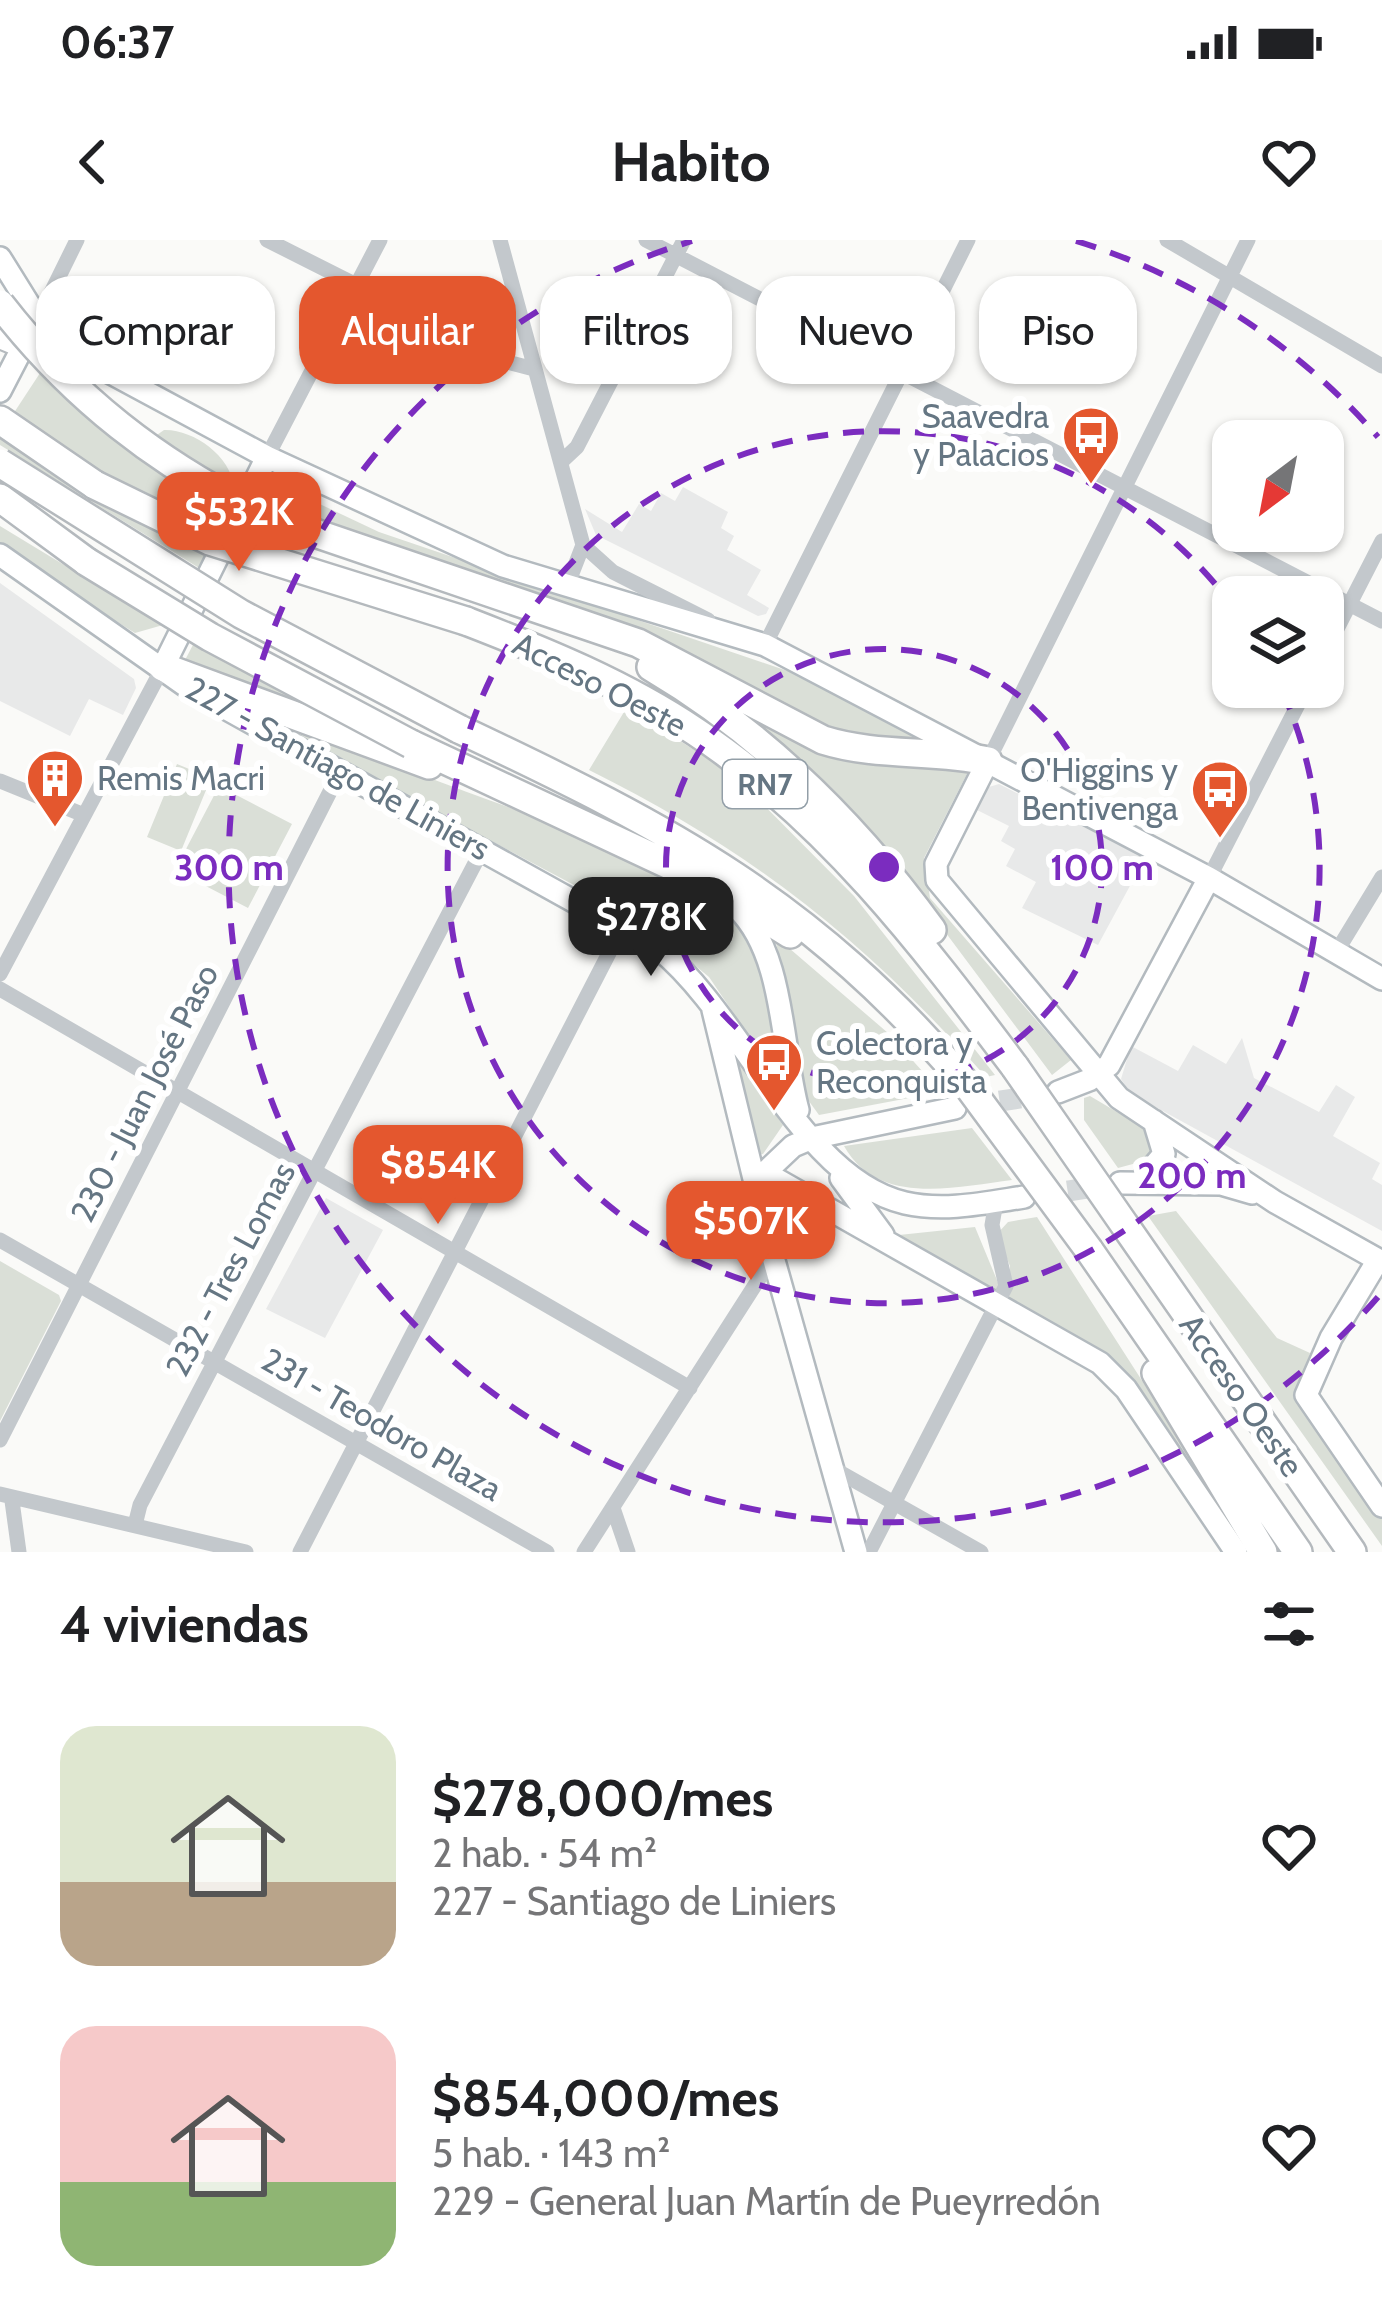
<!DOCTYPE html>
<html lang="es">
<meta charset="utf-8">
<style>
body{margin:0;font-family:Cabin,sans-serif;background:#f6f6f6;color:#202124;height:100vh;display:flex;flex-direction:column;font-size:45px;white-space:nowrap}
*{box-sizing:border-box;margin:0}
p{font-size:39px;color:#757577}
.icon{flex:none;width:66px;height:66px;fill:none;stroke:currentColor;stroke-width:2;stroke-linecap:round;stroke-linejoin:round}
.map{position:relative;height:1312px;overflow:hidden}
.drawer{display:flex;flex-direction:column;background:#fff;flex:1}
.drawer>*{flex:none}
.top-card{position:absolute;left:36px;top:36px;width:1311px;height:108px;display:flex;gap:24px}
.needle{width:78px;rotate:212deg}
.controls{position:absolute;left:1212px;top:180px;display:grid;gap:24px}
.controls a{display:grid;place-items:center;width:132px;height:132px;border-radius:24px;background:#fff;box-shadow:0 3px 9px #0004;font-size:60px}
.price{position:absolute;translate:-50% -102px;padding:0 27px;border-radius:24px;background:#e4572e;color:#fff;font-size:39px;line-height:78px;filter:drop-shadow(0 3px 6px #0008)}
.price::after{content:'';position:absolute;left:50%;top:72px;width:36px;height:27px;margin-left:-18px;background:inherit;clip-path:polygon(0 0,100% 0,50% 100%)}
.price.selected{background:#222;color:#fff}
ul{padding:0;list-style:none}
li{display:flex;align-items:center;gap:36px;height:300px;padding:0 60px}
li span{display:grid;place-items:center;flex:none;width:336px;height:240px;border-radius:36px;color:#555}
li>.icon{margin-inline-start:auto}
span .icon{width:144px;height:144px;fill:#fffc;stroke-width:1}
li b{font-size:51px}
h2{display:flex;justify-content:space-between;align-items:center;height:144px;padding:0 60px;font-size:51px}
.tag{padding:0 42px;border-radius:36px;background:#fff;box-shadow:0 3px 9px #0004;font-size:42px;line-height:108px}
.tag.selected{background:#e4572e;color:#fff}
.status{display:flex;justify-content:space-between;align-items:center;height:84px;padding:0 60px;background:#fff;direction:ltr}
.status svg{height:33px;fill:currentColor}
header{display:flex;justify-content:space-between;align-items:center;height:156px;padding:0 60px;background:#fff;font-size:54px;font-weight:800}
.map>svg:first-child{display:block}
.built{fill:#e8e9e9}
.green{fill:#dadfd7}
.lines{fill:none;stroke-linecap:round;stroke-linejoin:round}
.secondary-tunnel{stroke:#d5d9db;stroke-width:21;stroke-dasharray:21 10;stroke-linecap:butt}
.secondary-casing{stroke:#b3babf;stroke-width:26}
.primary-casing{stroke:#b5babe;stroke-width:28}
.highway-casing{stroke:#b4b9bd;stroke-width:32}
.street{stroke:#c3c8cc;stroke-width:15}
.secondary{stroke:#fff;stroke-width:21}
.primary{stroke:#fff;stroke-width:24}
.highway{stroke:#fff;stroke-width:27}
.highway-bridge-casing{stroke:#b4b9bd;stroke-width:32;stroke-linecap:butt}
.highway-bridge{stroke:#fff;stroke-width:27}
.ring{fill:none;stroke:#7b2cbf;stroke-width:6;stroke-dasharray:21 15}
.labels{text-anchor:middle;dominant-baseline:central;stroke-width:12;stroke-linejoin:round;paint-order:stroke}
.shield{fill:#fff;stroke:#939fa8;stroke-width:3}
.shield-label{font-size:30px;font-weight:bold;fill:#657683}
.poi-label{font-size:33px;fill:#657683;stroke:#fff;text-anchor:end}
.street-label{font-size:33px;fill:#657683;stroke:#fff}
.centre{fill:#7b2cbf;stroke:#fff;stroke-width:6}
.ring-label{font-size:36px;text-anchor:middle;font-weight:bold;fill:#7b2cbf;stroke:#fff;stroke-width:12;stroke-linejoin:round;paint-order:stroke}
</style>
<div class="status"><b>06:37</b><svg viewBox="0 0 49 12"><path d="M0 12V9h3v3zM5 12V6h3v6zM10 12V3h3v9zM15 12V0h3v12zM26 1h20v11H26zM47 4h2v5h-2z"/></svg></div>
<header><svg class="icon" aria-label="back" viewBox="0 0 24 24"><path d="M15 5l-7 7 7 7"/></svg>Habito<svg class="icon" aria-label="heart" viewBox="0 0 24 24"><path d="M12 20l-8-8c-3-5 5-10 8-4 3-6 11-1 8 4z"/></svg></header>
<div class="map">
<svg width="1382" height="1312" viewBox="0 0 1382 1312">
<rect width="100%" height="100%" fill="#fafaf8"/>
<!-- built -->
<path class="built" d="M683,247L728,272L721,288L734,296L727,310L761,330L747,355L769,368L766,374L758,376L596,295L585,269L622,292L639,264L651,271L661,253L675,261Z
M0,343L134,439L136,448L123,475L89,459L70,496L0,461Z
M999,544L1145,618L1098,705L1022,668L1036,642L1006,626L1015,609L1001,601L1009,586L971,567L982,549Z
M1242,798L1254,838L1319,872L1336,845L1355,857L1333,896L1380,923L1372,939L1382,945V991L1130,853L1121,839L1131,806L1178,831L1193,805L1226,824Z
M326,958L383,990L325,1098L266,1069Z"/>
<!-- green -->
<path class="green" d="M42,130L114,164L154,193L138,212L235,270L204,331L0,205V194Z
M164,190C193,189 231,216 234,247L154,197Z
M271,241L379,292L820,442L925,499H842L588,375L328,288L256,257Z
M0,286L163,385L135,393L0,309Z
M195,401L355,488L184,422Z
M677,426L815,501L960,525L968,532L924,618L930,658L1071,820L1052,835L913,649Z
M199,446C276,478 353,508 430,538C511,570 700,628 748,698C777,741 766,802 785,849L709,737L640,680Z
M627,467L735,536L854,656L995,835L986,837C866,701 752,611 589,530Z
M177,524L211,538L181,611L147,597Z
M219,546L292,584L248,668L175,630Z
M775,696L888,793L941,852L819,875L803,853Z
M734,818L783,885L763,914L757,915Z
M1090,856L1144,888L1152,910L1144,921L1118,928L1084,880V858Z
M972,888L1012,940C955,947 878,967 844,906Z
M1176,971L1277,1098L1310,1113L1298,1153L1382,1276V1306L1148,976Z
M1037,977L1252,1312H1247L1117,1129L1009,1064L1010,1026L997,994L1008,982Z
M975,987L999,1045L995,1056L899,995Z
M0,1021L59,1055L61,1061L0,1181Z"/>
<g class="lines">
<!-- secondary-tunnel -->
<path class="secondary-tunnel" d="M969,866L1045,854
M1037,956L1107,945"/>
<!-- secondary casing -->
<g class="secondary-casing">
<path id="secondary" d="M0,18L38,79L72,112L267,217L503,326L765,405L1209,638L1382,739
M0,151L29,95
M0,315L189,448L658,708C743,776 801,939 905,963C944,972 985,963 1024,957
M163,427L267,217
M988,521L936,624L937,640L1119,858L1275,962L1382,1022
M737,668C785,714 781,808 798,870
M713,770L773,1017L856,1312
M1058,852L1089,840L1109,825L1209,638
M767,934L1100,1123L1126,1149L1236,1312
M841,938L883,995
M757,940L793,906L812,898L955,868
M1142,940L1164,914L1154,881
M1120,943L1221,944L1252,953
M1378,1020L1331,1098L1306,1155L1382,1266"/>
</g>
<!-- primary casing -->
<g class="primary-casing">
<path id="primary" d="M0,96L24,106L72,112"/>
</g>
<!-- highway casing -->
<g class="highway-casing">
<path id="highway" d="M0,180L95,245
M0,258L87,322
M265,276L638,403L823,500C877,517 933,509 988,521
M466,381C546,412 625,444 696,492C827,579 921,702 1015,827
M163,427L429,525
M651,427C764,494 855,584 932,690
M459,489C673,590 811,662 968,846
M411,504L710,644L790,694
M1126,987L1352,1312
M1089,1010L1298,1312
M1156,1133L1263,1312"/>
</g>
<!-- street -->
<path class="street" d="M267,0L511,123L534,129
M500,0L583,305L567,346
M646,0L1382,381
M1167,0L1382,126
M38,79L77,0
M267,217L380,0
M561,222L577,207L684,0
M583,305L613,332L708,380
M765,405L968,0
M1323,416L1382,301
M988,521L1248,0
M0,541L84,575
M1209,638L1307,447
M1337,711L1382,637
M0,734L163,427
M0,749L690,1148
M0,1000L547,1312
M0,1200L340,532
M834,1229L981,1312
M0,1254L246,1312
M12,1261L19,1312
M613,1268L628,1312
M135,1285L140,1265L482,610
M300,1312L623,686
M584,1312L773,1017
M869,1312L1006,1046L992,985L996,962"/>
<!-- secondary -->
<use href="#secondary" class="secondary"/>
<!-- primary -->
<use href="#primary" class="primary"/>
<!-- highway -->
<use href="#highway" class="highway"/>
<!-- highway-bridge casing -->
<g class="highway-bridge-casing">
<path id="highway-bridge" d="M0,64C72,157 159,225 265,276
M0,223L241,374L459,489
M95,245L210,301L466,381
M87,322L210,397L411,504
M1015,827L1126,987
M968,846L1089,1010"/>
</g>
<!-- highway-bridge -->
<use href="#highway-bridge" class="highway-bridge"/>
</g>
<!-- distance rings -->
<g class="ring">
<circle cx="884" cy="627" r="218"/>
<path d="M1282 450A436 436 0 1 1 1232 365"/>
<path d="M1378 1057A655 655 0 1 1 692 1M1076 1A655 655 0 0 1 1378 197"/>
</g>
<!-- icons -->
<defs>
<g id="bus-pin" transform="scale(3)"><path d="M0 17L-7.5 6A9.5 9.5 0 1 1 7.5 6Z" fill="#e4572e" stroke="#fff"/><path d="M-5-6H5V4H4V6H2V4H-2V6H-4V4H-5ZM-3.5-4V0h7V-4ZM-3.5 1.2v1.5H-2V1.2ZM2 1.2v1.5H3.5V1.2Z" fill="#fff"/></g>
<g id="building-pin" transform="scale(3)"><path d="M0 17L-7.5 6A9.5 9.5 0 1 1 7.5 6Z" fill="#e4572e" stroke="#fff"/><path d="M-4-6H4V6H1V3H-1V6H-4ZM-2.5-4.3h1.7v1.8h-1.7ZM.8-4.3h1.7v1.8H.8ZM-2.5-1h1.7V.8h-1.7ZM.8-1h1.7V.8H.8Z" fill="#fff"/></g>
</defs>
<g fill-rule="evenodd">
<use href="#bus-pin" x="1091" y="195"/>
<use href="#building-pin" x="55" y="538"/>
<use href="#bus-pin" x="1220" y="549"/>
<use href="#bus-pin" x="774" y="822"/>
</g>
<g class="labels">
<!-- shield labels -->
<rect class="shield" x="723" y="520" width="84" height="48" rx="9"/>
<g class="shield-label">
<text x="765" y="544">RN7</text>
</g>
<!-- poi labels -->
<g class="poi-label">
<text x="1049" y="176">Saavedra<tspan x="1049" dy="38">y Palacios</tspan></text>
<text x="1178" y="530">O'Higgins y<tspan x="1178" dy="38">Bentivenga</tspan></text>
<text x="97" y="538" text-anchor="start">Remis Macri</text>
<text x="816" y="803" text-anchor="start">Colectora y<tspan x="816" dy="38">Reconquista</tspan></text>
</g>
<!-- street labels -->
<g class="street-label">
<text transform="translate(600 444) rotate(27)">Acceso Oeste</text>
<text transform="translate(338 528) rotate(29)">227 - Santiago de Liniers</text>
<text transform="translate(144 853) rotate(-63)">230 - Juan José Paso</text>
<text transform="translate(230 1029) rotate(-62)">232 - Tres Lomas</text>
<text transform="translate(1242 1155) rotate(55)">Acceso Oeste</text>
<text transform="translate(382 1184) rotate(30)">231 - Teodoro Plaza</text>
</g>
</g>
<circle cx="884" cy="627" r="18" class="centre"/>
<g class="ring-label">
<text x="1102" y="640">100 m</text>
<text x="229" y="640">300 m</text>
<text x="1192" y="948">200 m</text>
</g>
</svg>
<div class="controls">
<a><svg class="needle" viewBox="-14 -14 28 28"><path d="M0-13l5 13h-10z" fill="#e53935"/><path d="M0 13l5-13h-10z" fill="#757577"/></svg></a>
<a><svg class="icon" aria-label="layers" viewBox="0 0 24 24"><path d="M12 4l9 5-9 5-9-5zM3 14l9 5 9-5"/></svg></a>
</div>
<b class="price" style="left:239px;top:334px">$532K</b>
<b class="price selected" style="left:651px;top:739px">$278K</b>
<b class="price" style="left:438px;top:987px">$854K</b>
<b class="price" style="left:751px;top:1043px">$507K</b>
<div class="top-card">
<a class="tag">Comprar</a>
<a class="tag selected">Alquilar</a>
<a class="tag">Filtros</a>
<a class="tag">Nuevo</a>
<a class="tag">Piso</a>
</div>
</div>
<section class="drawer">
<h2>4 viviendas<svg class="icon" aria-label="filters" viewBox="0 0 24 24"><path d="M4 7h16M4 17h16"/><circle cx="9" cy="7" r="2"/><circle cx="15" cy="17" r="2"/></svg></h2>
<ul>
<li><span style="background:linear-gradient(#dfe7d0 65%,#b9a48a 0)"><svg class="icon" aria-label="home" viewBox="0 0 24 24"><path d="M3 11l9-7 9 7M6 9v11h12V9"/></svg></span><div><b>$278,000/mes</b><p>2 hab. · 54 m²</p><p>227 - Santiago de Liniers</p></div><svg class="icon" aria-label="heart" viewBox="0 0 24 24"><path d="M12 20l-8-8c-3-5 5-10 8-4 3-6 11-1 8 4z"/></svg></li>
<li><span style="background:linear-gradient(#f6c9c9 65%,#8fb573 0)"><svg class="icon" aria-label="home" viewBox="0 0 24 24"><path d="M3 11l9-7 9 7M6 9v11h12V9"/></svg></span><div><b>$854,000/mes</b><p>5 hab. · 143 m²</p><p>229 - General Juan Martín de Pueyrredón</p></div><svg class="icon" aria-label="heart" viewBox="0 0 24 24"><path d="M12 20l-8-8c-3-5 5-10 8-4 3-6 11-1 8 4z"/></svg></li>
</ul>
</section>
